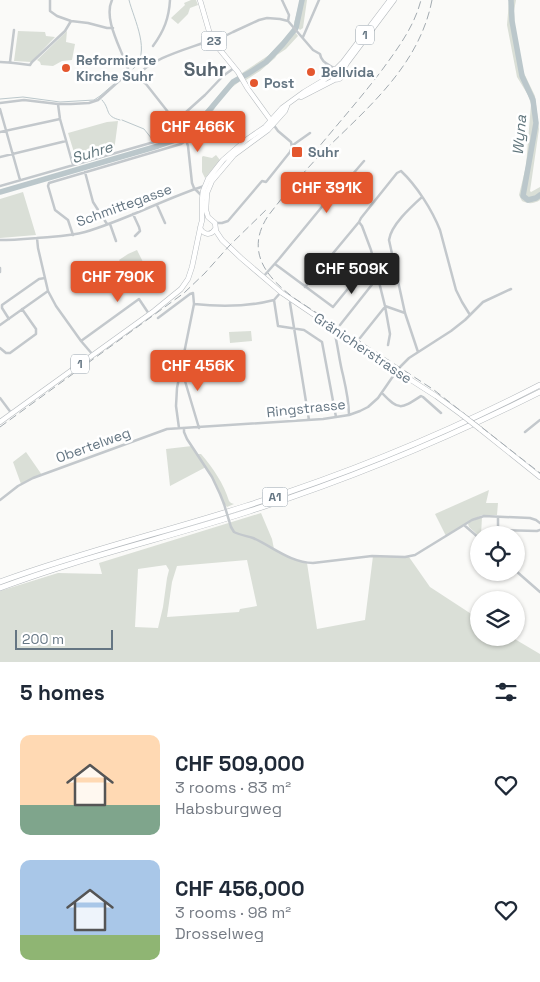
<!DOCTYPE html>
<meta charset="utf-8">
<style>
body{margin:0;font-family:"Space Grotesk",sans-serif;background:#f6f6f7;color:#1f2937;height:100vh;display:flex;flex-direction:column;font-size:19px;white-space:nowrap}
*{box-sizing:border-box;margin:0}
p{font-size:16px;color:#747a83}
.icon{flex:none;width:28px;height:28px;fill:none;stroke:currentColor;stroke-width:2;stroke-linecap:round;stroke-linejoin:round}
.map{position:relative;height:662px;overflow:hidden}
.drawer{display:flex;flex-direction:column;background:#fff;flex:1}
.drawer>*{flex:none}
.tools{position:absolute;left:470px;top:526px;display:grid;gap:10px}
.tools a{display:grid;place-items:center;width:55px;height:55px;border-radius:50%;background:#fff;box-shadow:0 1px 4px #0004;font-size:25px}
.scale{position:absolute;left:15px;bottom:12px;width:98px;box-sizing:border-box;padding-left:5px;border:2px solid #657683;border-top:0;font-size:14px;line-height:18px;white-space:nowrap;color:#657683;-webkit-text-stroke:4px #fff;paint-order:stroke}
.price{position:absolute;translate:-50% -42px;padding:0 11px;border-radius:5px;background:#e4572e;color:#fff;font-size:16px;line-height:32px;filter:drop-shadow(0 1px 2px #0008)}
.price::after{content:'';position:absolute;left:50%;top:30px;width:15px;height:11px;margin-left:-8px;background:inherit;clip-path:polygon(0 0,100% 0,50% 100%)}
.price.selected{background:#222;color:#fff}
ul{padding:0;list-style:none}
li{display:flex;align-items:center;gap:15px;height:125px;padding:0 20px}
li span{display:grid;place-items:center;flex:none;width:140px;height:100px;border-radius:10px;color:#555}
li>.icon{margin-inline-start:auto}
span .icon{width:60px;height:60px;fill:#fffc;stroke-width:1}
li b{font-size:21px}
h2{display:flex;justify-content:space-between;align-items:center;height:60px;padding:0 20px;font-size:21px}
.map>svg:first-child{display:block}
.green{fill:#dadfd7;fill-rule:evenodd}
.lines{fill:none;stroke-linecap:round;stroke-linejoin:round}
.stream{stroke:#bbc7cb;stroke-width:1}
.river{stroke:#bbc7cb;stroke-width:5.5}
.primary-casing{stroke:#b5babe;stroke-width:5.5}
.motorway-casing{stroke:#b4b9bd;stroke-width:6}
.minor{stroke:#c3c8cc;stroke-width:2.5}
.primary{stroke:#fff;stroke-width:4.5}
.motorway{stroke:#fff;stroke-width:5}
.rail{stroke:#a2aab0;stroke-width:1;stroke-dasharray:8 4;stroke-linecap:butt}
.primary-bridge-casing{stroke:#b5babe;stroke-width:5.5;stroke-linecap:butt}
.minor-bridge{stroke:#c3c8cc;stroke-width:2.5}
.primary-bridge{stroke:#fff;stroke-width:4.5}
.poi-dot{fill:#e4572e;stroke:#fff;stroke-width:2}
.labels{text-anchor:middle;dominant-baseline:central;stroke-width:5;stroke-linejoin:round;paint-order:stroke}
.shield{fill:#fff;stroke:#939fa8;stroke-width:1}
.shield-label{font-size:12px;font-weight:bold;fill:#657683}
.poi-label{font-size:14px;font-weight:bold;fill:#657683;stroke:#fff;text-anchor:start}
.street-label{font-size:14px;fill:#657683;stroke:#fff}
.water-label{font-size:15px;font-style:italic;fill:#60757c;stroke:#fff}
.district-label{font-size:19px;font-weight:bold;fill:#57646e;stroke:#fff}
</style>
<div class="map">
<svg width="540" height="662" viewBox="0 0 540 662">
<rect width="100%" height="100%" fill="#fafaf8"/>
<!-- green -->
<path class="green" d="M191,0H196L198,5L190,8L188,14L178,24L171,18L185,5L184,3Z
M300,0H307L303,28L300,30L294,23Z
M508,0H516L514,11L515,29L523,71L535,96L539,129L530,191L531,192L540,187V200C534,204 528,204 522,201L519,195L526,166L531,104L528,95L517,77L507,25L509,1Z
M293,29L298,36L286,49L277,55L275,58L260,71L246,80L242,73L269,55Z
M18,31L45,32L46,36L55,37L31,62L14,61Z
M67,31L66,42L75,44L72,60L62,61L53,66L41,65L40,62L37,60Z
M237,78L239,82L231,88L217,104L211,115L189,136L185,129C193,126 195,122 200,116C202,113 206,110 209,107C218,97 225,85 237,78Z
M118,121L114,151L77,162L68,133L107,122Z
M216,155L220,160L205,178L202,172V157L203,156L212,158Z
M23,192L36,235L0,238V199Z
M137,250L143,262H140L136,265L138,268L140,269L141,272L133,277L131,276L132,274V273L130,274L128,270L127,271L119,260L128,254Z
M251,331L252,341L230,343L229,332Z
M192,446L197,454H201C213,468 224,484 229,501L231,503L234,504L227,507L224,504L220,494L206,467L170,486L166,449Z
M26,452L42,475L21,484L13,462Z
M489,490L486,503H498L497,515H482L472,520L446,536L435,514Z
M261,513L272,539L274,549L288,557L307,563L317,629L365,620L373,556L409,557L430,587L479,619V638H513L540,654V662H0V591L58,573L102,574L99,563ZM247,560L257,606L240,609L239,612L167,617L172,582L177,566ZM166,565L169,570L167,578L163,607L158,628L135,627L138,569Z
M482,517L481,535H479V536L469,527L468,524L470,522Z"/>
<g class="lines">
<!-- stream -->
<path class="stream" d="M129,0C134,20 152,53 133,69
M0,99L23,97L60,102L94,100L100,96L128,72
M102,100C111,110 104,116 120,120
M122,120L144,129L152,139"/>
<!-- river -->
<path class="river" d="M511,0L512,21L522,76L533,100L536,123L523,196L528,200L536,198L540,195
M0,192L158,146L184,137L191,132L233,82L249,73L266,62L283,44L296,28L302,0"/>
<!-- primary casing -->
<g class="primary-casing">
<path id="primary" d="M200,0L209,31L216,45L238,72L248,89L272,122
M337,68L343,62L390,0
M331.5 74a5.5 5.5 0 1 1 11 0a5.5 5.5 0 1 1-11 0Z
M342,72L347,63L394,0
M301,97L336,79
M287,106L285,111L268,130L234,155L212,181L207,193L206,210L208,217L215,223L216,231L222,240L241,258L282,293L397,371L436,396L462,415
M200,228C204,235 211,236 215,229
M0,422L154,311L181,289L188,279L192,267L201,224L202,221V200L203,191L208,179L223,160L246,140L265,127L282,108L304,92L324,80L332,74
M480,429L540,477"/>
</g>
<!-- motorway casing -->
<g class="motorway-casing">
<path id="motorway" d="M0,582C81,552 165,532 246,506C347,474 445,434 540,385
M0,588C82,557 167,538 250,511C350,479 446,439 540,392"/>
</g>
<!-- minor -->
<path class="minor" d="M50,0V11L57,16L71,21L88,23L107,28H113
M112,0C103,19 121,48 127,67L129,71L146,84L183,131L188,146L192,183L194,188L202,196
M282,0L289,15L288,21
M303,37L319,0
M153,46C164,31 169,18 170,0
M0,62C10,62 20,64 30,65L32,62L65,31L71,21
M10,62L14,30
M326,64L331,74
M137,76C153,57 188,49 211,40H217L233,32L259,20L267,18L280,19L288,21L313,50L320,54C321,62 328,64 335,69
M0,103L24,100L58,104H71L89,103L98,100L119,81L132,73
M58,104L60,119L73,165
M0,109L20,180
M176,121L205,95L223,76L234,68
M0,132L60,119
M293,145L310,133
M0,157L66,141
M85,172L93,202L107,224
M0,186L161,140L168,137L181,128
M157,205L165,223
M133,214L139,227L140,231L135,236
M359,222L362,226L371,250L385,306L390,334L388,345
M216,223H222L228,221L262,181L266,182L290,152L292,147L291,142L278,131L273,124
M110,224L116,241
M73,235L68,220L55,210L48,186L49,183L181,144L187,140
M37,238L38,248L48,291L56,306L81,341L93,355
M0,240C17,240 34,238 50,237C62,236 74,235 85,232C126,220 164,199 204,186
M275,264L333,307L373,258
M0,268V272
M263,277L279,259L325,203L333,197L364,161
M305,287L359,222L361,218L397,173L401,171C417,186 432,210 440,230L456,290L462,302L470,315
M274,300L278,326L304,330L322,342L336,417
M291,300L290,303L309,420
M194,304C221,307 247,307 274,300L281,292
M385,306L405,313
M158,318L190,294L193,293L194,304L177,388L176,406L179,428
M9,319L2,308V305L39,279L45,278
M0,325L48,291
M340,325L378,277
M335,329L334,331C338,345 339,360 343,375C346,388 349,401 349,415
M360,338L384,308
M81,341L139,299L149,314
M0,348L6,353H10L36,334V329L22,309
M418,352L405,313L389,240C391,225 411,207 422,197
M180,370L182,371L199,428
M382,393C399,411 401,409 421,396L423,397L441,413
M0,398L12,414
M184,428V432L187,439L212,477L220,494L224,504
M525,432L540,420
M0,500L18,486L33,478L167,429L323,419L349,415L360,411L368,407L378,398L398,369L409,358L451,331L465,320L483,302L511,289
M498,517V530L537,531L540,530
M464,525L479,538
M231,527L234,532C240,535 247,536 253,538C273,547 291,563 313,563L372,556L405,557L415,555L472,520L484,516L530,518L536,520L540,523
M516,571L540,592"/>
<!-- primary -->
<use href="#primary" class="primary"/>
<!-- motorway -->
<use href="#motorway" class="motorway"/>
<!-- rail -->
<path class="rail" d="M432,0C419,67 366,109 320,155C302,174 284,195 268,216C245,251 266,277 294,298L434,390L540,473
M313,154C336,126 360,99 382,70C398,48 414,27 421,0
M0,427L184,293L205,273L230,245L268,208"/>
<!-- primary-bridge casing -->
<g class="primary-bridge-casing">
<path id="primary-bridge" d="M462,415L480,429"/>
</g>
<!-- minor-bridge -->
<path class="minor-bridge" d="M224,504L231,527"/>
<!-- primary-bridge -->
<use href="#primary-bridge" class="primary-bridge"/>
</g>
<!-- markers -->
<g class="poi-dot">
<circle cx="66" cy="68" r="5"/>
<circle cx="311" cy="72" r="5"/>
<circle cx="254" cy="83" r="5"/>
<rect x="291" y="146" width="12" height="12" rx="2.5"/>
</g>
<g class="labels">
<!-- shield labels -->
<g class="shield">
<rect x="356" y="25.5" width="18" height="19" rx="4"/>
<rect x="201.5" y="31.5" width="25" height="19" rx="4"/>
<rect x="71" y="354.5" width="18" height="19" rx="4"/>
<rect x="262.5" y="487.5" width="25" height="19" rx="4"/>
</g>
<g class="shield-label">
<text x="365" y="35">1</text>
<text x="214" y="41">23</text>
<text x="80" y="364">1</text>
<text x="275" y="497">A1</text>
</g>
<!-- poi labels -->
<g class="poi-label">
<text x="76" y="60">Reformierte<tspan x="76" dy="16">Kirche Suhr</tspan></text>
<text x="321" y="72">Bellvida</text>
<text x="264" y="83">Post</text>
<text x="308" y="152">Suhr</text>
</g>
<!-- street labels -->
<g class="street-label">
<text transform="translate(124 205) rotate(-20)">Schmittegasse</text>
<text transform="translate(363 348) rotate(34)">Gränicherstrasse</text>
<text transform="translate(306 408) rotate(-6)">Ringstrasse</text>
<text transform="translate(93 445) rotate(-20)">Obertelweg</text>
</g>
<!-- water labels -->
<g class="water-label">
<text transform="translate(519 135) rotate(-85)">Wyna</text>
<text transform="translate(92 152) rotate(-17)">Suhre</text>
</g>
<!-- district labels -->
<g class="district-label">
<text x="205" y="69">Suhr</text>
</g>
</g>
</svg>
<div class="tools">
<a><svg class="icon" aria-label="locate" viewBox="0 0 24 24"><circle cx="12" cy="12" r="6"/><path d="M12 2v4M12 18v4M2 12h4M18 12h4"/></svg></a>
<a><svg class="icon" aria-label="layers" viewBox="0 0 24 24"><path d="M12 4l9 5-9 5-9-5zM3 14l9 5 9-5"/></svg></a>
</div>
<div class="scale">200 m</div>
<b class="price" style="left:198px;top:153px">CHF 466K</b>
<b class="price" style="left:327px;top:214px">CHF 391K</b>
<b class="price selected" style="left:352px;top:295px">CHF 509K</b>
<b class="price" style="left:118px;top:303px">CHF 790K</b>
<b class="price" style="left:198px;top:392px">CHF 456K</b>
</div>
<section class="drawer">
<h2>5 homes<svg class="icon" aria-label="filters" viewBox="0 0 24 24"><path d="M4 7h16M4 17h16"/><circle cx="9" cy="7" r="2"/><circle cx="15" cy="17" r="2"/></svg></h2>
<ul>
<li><span style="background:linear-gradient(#ffd9b3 70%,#7fa58c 0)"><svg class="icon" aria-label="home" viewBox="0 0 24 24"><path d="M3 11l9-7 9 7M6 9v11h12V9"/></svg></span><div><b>CHF 509,000</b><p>3 rooms · 83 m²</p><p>Habsburgweg</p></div><svg class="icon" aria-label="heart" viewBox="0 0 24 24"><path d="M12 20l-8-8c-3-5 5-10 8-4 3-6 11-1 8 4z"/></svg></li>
<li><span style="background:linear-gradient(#a9c7e8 75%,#8fb573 0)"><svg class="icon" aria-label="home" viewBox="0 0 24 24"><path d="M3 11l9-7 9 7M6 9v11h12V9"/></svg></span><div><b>CHF 456,000</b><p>3 rooms · 98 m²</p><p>Drosselweg</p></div><svg class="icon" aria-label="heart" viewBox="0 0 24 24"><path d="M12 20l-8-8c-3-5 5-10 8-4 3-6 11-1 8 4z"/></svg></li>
</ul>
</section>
